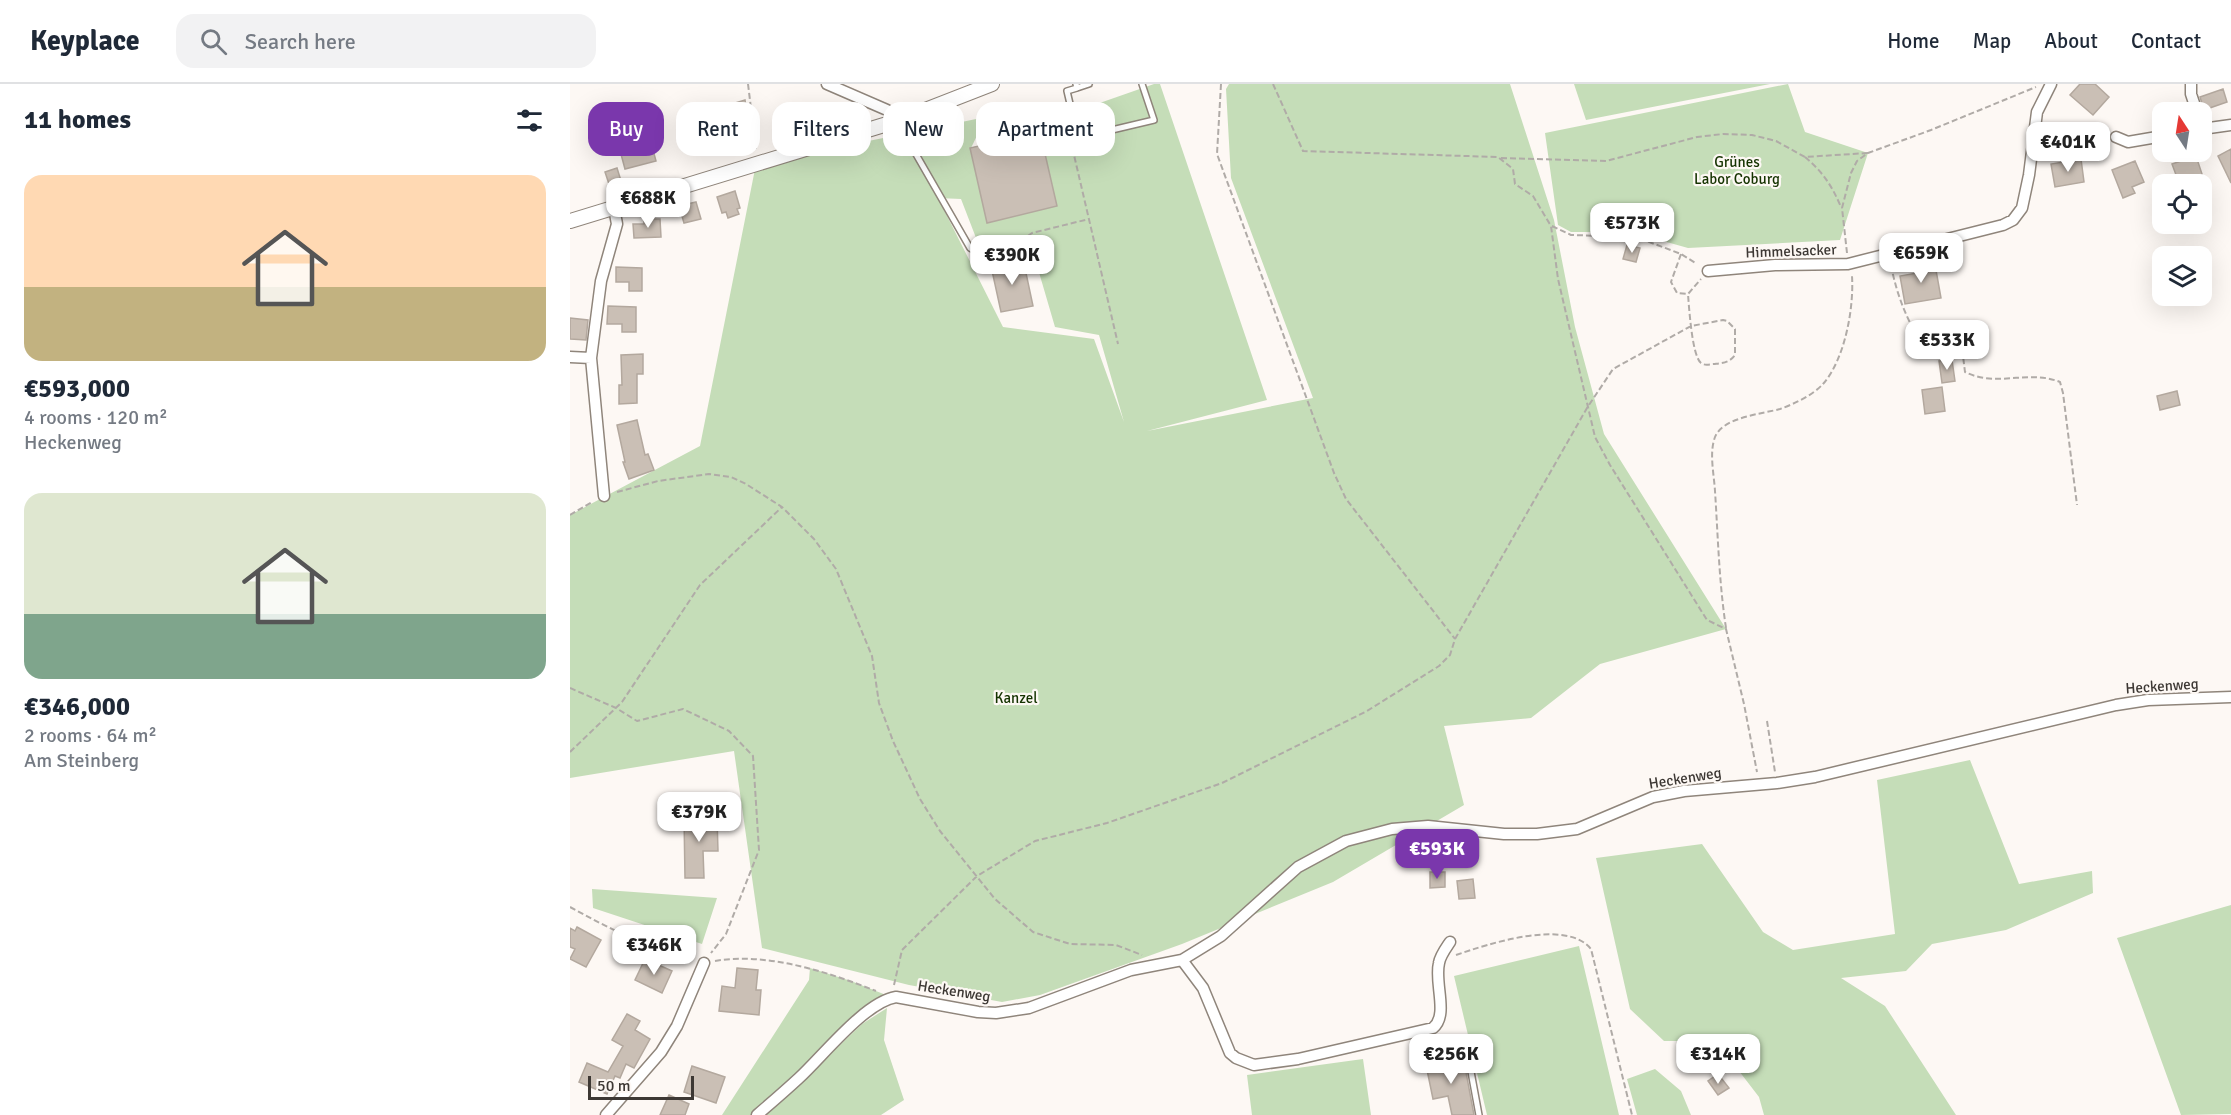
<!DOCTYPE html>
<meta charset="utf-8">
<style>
body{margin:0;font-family:Signika,sans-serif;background:#f2f2f3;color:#1f2937;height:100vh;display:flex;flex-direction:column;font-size:22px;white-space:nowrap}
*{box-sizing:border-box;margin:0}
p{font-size:20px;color:#747a83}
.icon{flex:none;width:33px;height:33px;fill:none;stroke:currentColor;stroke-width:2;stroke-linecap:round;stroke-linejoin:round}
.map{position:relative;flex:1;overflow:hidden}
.side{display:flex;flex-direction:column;background:#fff;width:570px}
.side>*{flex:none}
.hud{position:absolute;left:18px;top:18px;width:570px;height:54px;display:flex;gap:12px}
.needle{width:39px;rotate:348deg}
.tools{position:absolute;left:1582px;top:18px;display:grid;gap:12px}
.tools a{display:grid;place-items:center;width:60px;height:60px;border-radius:12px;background:#fff;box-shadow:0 6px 24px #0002;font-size:30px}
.scale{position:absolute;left:18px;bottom:15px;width:106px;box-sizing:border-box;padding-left:6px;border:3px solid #3d3834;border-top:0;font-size:16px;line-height:21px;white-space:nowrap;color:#3d3834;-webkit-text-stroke:4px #fdf8f4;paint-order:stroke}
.price{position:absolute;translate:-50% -51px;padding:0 14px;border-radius:12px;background:#fff;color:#222;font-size:20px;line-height:39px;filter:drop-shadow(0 2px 3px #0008)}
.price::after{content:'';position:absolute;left:50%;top:36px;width:18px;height:14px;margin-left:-9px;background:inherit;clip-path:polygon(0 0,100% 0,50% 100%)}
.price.on{background:#7a37ac;color:#fff}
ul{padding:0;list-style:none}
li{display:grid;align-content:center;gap:12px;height:318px;padding:0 24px}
li span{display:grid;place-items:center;height:186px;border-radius:18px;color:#555}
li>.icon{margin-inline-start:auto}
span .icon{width:108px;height:108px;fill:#fffc;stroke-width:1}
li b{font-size:26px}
h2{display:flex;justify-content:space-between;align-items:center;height:72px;padding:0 24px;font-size:26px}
.pill{padding:0 21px;border-radius:18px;background:#fff;box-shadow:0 6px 24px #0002;font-size:21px;line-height:54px}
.pill.on{background:#7a37ac;color:#fff}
header{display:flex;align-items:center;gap:36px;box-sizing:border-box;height:84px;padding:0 30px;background:#fff;border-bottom:2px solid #e0e1e3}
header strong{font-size:28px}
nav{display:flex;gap:33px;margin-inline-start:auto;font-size:21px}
.search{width:420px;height:54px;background:#f2f2f3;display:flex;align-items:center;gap:15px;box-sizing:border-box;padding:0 21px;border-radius:18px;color:#747a83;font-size:22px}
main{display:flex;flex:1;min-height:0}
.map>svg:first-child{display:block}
.green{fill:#c5ddb8;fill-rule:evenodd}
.building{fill:#cabfb5;stroke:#b3a89e;stroke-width:1.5}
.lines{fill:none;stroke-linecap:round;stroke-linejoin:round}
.service-casing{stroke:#8f857b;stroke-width:8}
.minor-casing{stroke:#8f857b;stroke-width:13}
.tertiary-casing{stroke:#8f857b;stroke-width:16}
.path{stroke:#b0aba7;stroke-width:2;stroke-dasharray:6 3;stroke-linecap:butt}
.service{stroke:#fff;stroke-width:5}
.minor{stroke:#fff;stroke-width:10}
.tertiary{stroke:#fff;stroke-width:14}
.labels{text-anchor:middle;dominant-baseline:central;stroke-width:4.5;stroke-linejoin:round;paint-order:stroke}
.park-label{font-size:15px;fill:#153300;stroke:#fdf8f4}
.street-label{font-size:15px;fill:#3d3834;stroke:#fdf8f4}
</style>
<header>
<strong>Keyplace</strong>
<div class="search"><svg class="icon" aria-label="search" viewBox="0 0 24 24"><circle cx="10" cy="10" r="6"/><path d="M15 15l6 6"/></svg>Search here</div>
<nav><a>Home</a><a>Map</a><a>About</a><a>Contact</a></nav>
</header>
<main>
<section class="side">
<h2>11 homes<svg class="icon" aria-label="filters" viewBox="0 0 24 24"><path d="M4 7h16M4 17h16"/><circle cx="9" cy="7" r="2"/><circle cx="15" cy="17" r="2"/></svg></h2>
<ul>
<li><span style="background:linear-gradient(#ffd9b3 60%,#c2b280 0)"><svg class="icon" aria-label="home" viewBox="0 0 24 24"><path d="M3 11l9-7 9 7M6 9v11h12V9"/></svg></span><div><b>€593,000</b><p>4 rooms · 120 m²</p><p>Heckenweg</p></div></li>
<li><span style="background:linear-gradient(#dfe7d0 65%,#7fa58c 0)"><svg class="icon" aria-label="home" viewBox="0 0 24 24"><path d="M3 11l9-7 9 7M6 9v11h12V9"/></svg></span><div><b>€346,000</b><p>2 rooms · 64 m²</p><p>Am Steinberg</p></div></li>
</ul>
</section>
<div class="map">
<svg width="1661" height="1031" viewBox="0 0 1661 1031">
<rect width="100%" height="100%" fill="#fdf8f4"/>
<!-- green -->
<path class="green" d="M584,0H590L697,316L577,347L743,314L661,94L656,5L659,0H940L984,136L1005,243L1034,350L1156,545L1030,580L961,634L874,642L894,721L763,798L612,860L470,911L432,918L339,901L192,864L164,667L0,694V431L130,362L186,80L416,33L401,64ZM368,114L391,115L408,159L441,172L445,160L461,161L485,243L529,251L554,338L524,255L433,243Z
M1004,0H1200L1016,36Z
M1218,0L1235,48L1298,69L1270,156L1118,164L1061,148H1001L988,141L975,49Z
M1400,676L1449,800L1522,787L1523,809L1436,846L1362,860L1336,887L1271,894L1315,922L1386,1031H1194L1189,1013L1146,957H1094L1060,925L1026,774L1132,760L1193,848L1223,866L1325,850L1307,696Z
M22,805L147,814L132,860L23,824Z
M1661,821V1030L1611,1031L1547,854Z
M1009,862L1049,1031H917L884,892Z
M240,884L281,897L321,913L313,916L187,1031H152L239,896Z
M317,924L314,956L334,1016L311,1031H196L292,940Z
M793,975L801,1031H682L677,991Z
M1085,985L1111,1007L1121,1031H1067L1057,995Z"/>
<!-- building -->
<path class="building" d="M1510,0H1525L1539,13L1523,31L1500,11Z
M1653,5L1657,18L1634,26L1630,13Z
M175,16L178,35L150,40L154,55L132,62L123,32Z
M75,36L86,77L55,85L44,44Z
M470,48L487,122L417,139L400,64Z
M1661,65V99L1648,72Z
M1626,72L1632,90L1609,99L1602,80Z
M1511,75L1514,98L1485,103L1481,80Z
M1565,77L1574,98L1562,103L1565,109L1553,114L1542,86Z
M47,84L52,100L40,103L35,88Z
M165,107L170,124L167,125L169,130L158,134L156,128L152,129L147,113Z
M126,118L131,135L114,139L109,122Z
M74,135H90L91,153L64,154L63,140H74Z
M1057,161L1070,164L1066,178L1053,175Z
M453,175L463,222L431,228L421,182Z
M1364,175L1371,214L1335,220L1330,192L1353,188L1351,178Z
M46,183L72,184V207H59V198H46Z
M38,222L66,223V248H52V240H37Z
M0,234L18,236L16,256L0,255Z
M73,270V290H67V319L49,320V301H52L51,271Z
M1382,276L1385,297L1372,299L1369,277Z
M1372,303L1375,327L1355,330L1352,306Z
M1607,307L1610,321L1590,326L1587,312Z
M67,336L75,371L78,370L84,386L59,395L53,378H55L47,341Z
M114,733H147L148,767H133L134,794H115Z
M860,788H875V803L860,804Z
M903,795L905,814L889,815L887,797Z
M7,843L31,856L16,883L0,875L5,865L0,863V844L5,847Z
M75,875L102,887L92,909L65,896Z
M167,884L188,886L186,906H191L189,931L149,927L152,902L165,904Z
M57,930L70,937L65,946L80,955L64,984L56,980L50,994L45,992L37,1010L9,998L17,979L38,988L53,962L42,956Z
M893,972L904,1031H882L878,1012L863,1015L856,981Z
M122,982L155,993L146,1019L114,1008Z
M1148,990L1159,1004L1148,1011L1138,997Z
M99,1011L119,1020L115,1031H90Z"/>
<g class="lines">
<!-- service casing -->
<g class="service-casing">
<path id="service" d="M506,0L507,4L519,0
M507,4L497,7L508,54L584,36L572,0
M328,39L400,164L421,176
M897,966L909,1031"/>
</g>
<!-- minor casing -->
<g class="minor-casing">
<path id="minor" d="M257,0L317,26L327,37
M1621,0V10L1627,28
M1632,45L1661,41
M1546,53L1558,58L1593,52
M1138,187L1205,181L1278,180L1433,141L1443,136L1452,124L1459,91L1467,28L1481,0
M0,273L21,274
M34,412L21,274L31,197L47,140L44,124
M612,876L633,904L660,969L666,974L684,981L728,975L863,944C879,931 864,899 869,879C870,872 876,864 880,858
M36,1031L91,968L107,942L134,879
M187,1031C201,1019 216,1006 229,994C253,972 295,918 326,913L408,928L426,929L459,924L561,886L612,876L651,852L728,783L776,757L822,745L858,742L934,750H967L1007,745L1083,713L1114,707L1207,699L1245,693L1546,621L1578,616L1661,613"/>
</g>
<!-- tertiary casing -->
<g class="tertiary-casing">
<path id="tertiary" d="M0,137L327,37L422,0"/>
</g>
<!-- path -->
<path class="path" d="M178,0L186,65
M651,0L647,70L764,389L776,415L885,555
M703,0L733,67L928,73L943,85L945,100L963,112L981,142L988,195L1025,353L1040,381L1137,536L1156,545L1174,620L1187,688
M506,64L504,71L548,260
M1235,73C1253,88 1262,102 1271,123
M931,74L1036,77L1127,53L1153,50L1182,51L1206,57L1235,73L1298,69
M982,142L1001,151L1066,153L1111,170L1127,180
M451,168L455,154L462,149L519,135
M1277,169L1272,124L1281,89L1287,77L1298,69L1361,46L1466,3
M1111,170L1101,198L1107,209L1118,210L1131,195
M1321,181C1327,213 1339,242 1358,269L1386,267L1393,272L1395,288C1427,304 1458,285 1490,298L1493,309L1507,421
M47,408L88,397L139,390L161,393L176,400L212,423L244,455L266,485L302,572L309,619L323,657L350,715L370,747L425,815L463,848L500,860L546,861L572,871
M0,431L22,418
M1156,544C1149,498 1148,453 1145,407C1144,390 1139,369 1145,353C1153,333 1192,330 1210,325C1224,320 1243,311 1253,300C1275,275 1284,224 1282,192
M0,604L46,624L67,637L113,625L159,647L183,672L189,766L156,850L141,869
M1197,637L1205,688
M0,668L52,618L130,501L212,423
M0,823C40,845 78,864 122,875
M886,871C918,860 996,834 1021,865L1062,1031
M145,877C197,868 258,888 306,907
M324,901L332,866L407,792L465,757L537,739L652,699L797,627L869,582L880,571L885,555L1017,324L1043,285L1121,242L1153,236L1157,237L1165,245V271C1159,279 1153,279 1144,280C1140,280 1135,282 1131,279C1122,272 1119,223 1118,210"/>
<!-- service -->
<use href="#service" class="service"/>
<!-- minor -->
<use href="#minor" class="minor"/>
<!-- tertiary -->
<use href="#tertiary" class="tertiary"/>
</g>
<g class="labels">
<!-- park labels -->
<g class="park-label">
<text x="1167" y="78">Grünes<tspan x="1167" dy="17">Labor Coburg</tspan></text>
<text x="446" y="614">Kanzel</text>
</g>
<!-- street labels -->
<g class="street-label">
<text transform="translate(1221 167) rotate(-2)">Himmelsacker</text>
<text transform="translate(1592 602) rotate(-4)">Heckenweg</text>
<text transform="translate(1115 694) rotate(-9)">Heckenweg</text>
<text transform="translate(384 907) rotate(9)">Heckenweg</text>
</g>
</g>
</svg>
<div class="tools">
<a><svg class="needle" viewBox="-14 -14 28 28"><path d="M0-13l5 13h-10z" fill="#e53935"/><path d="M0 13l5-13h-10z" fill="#747a83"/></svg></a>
<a><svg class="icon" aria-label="locate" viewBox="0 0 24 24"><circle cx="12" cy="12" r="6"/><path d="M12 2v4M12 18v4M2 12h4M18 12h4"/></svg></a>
<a><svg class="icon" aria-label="layers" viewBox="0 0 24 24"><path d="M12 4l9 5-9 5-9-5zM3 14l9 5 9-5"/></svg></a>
</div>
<div class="scale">50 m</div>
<b class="price" style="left:1498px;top:89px">€401K</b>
<b class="price" style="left:78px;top:145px">€688K</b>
<b class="price" style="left:1062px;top:170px">€573K</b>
<b class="price" style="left:1351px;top:200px">€659K</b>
<b class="price" style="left:442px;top:202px">€390K</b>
<b class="price" style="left:1377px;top:287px">€533K</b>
<b class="price" style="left:129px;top:759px">€379K</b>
<b class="price on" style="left:867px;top:796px">€593K</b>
<b class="price" style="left:84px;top:892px">€346K</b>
<b class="price" style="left:881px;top:1001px">€256K</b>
<b class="price" style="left:1148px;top:1001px">€314K</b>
<div class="hud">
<a class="pill on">Buy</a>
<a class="pill">Rent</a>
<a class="pill">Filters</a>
<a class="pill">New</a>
<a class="pill">Apartment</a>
</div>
</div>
</main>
